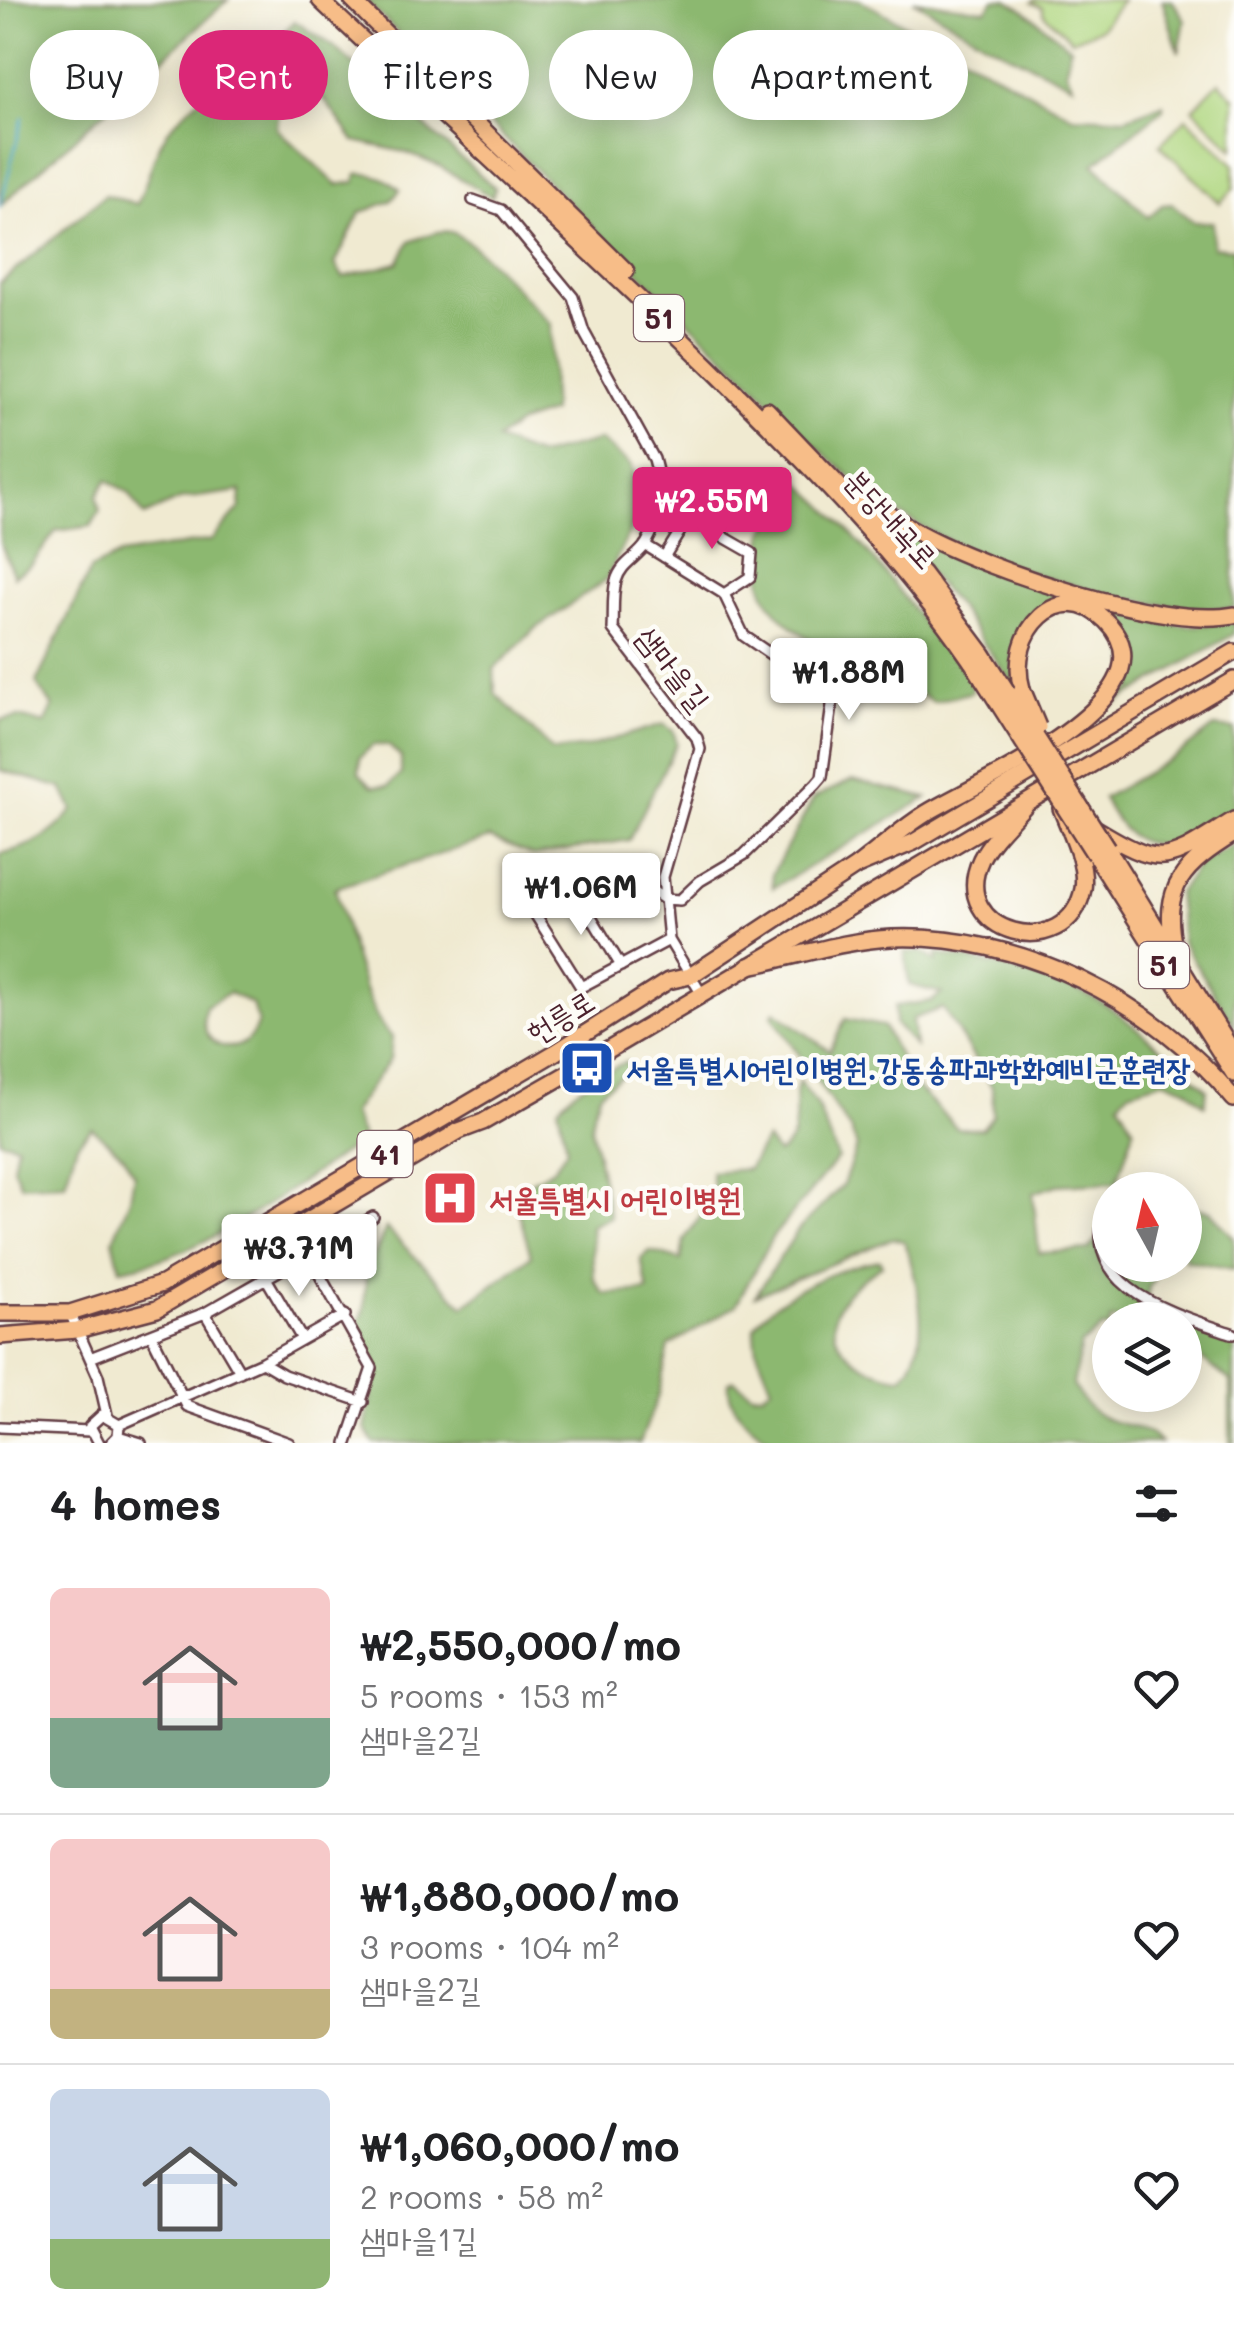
<!DOCTYPE html>
<meta charset="utf-8">
<style>
body{margin:0;font-family:Mali,"Poor Story",sans-serif;background:#f2f2f2;color:#202124;height:100vh;display:flex;flex-direction:column;font-size:38px;white-space:nowrap}
*{box-sizing:border-box;margin:0}
p{font-size:32px;color:#757577}
.icon{flex:none;width:55px;height:55px;fill:none;stroke:currentColor;stroke-width:2;stroke-linecap:round;stroke-linejoin:round}
.map{position:relative;height:1443px;overflow:hidden}
.drawer{display:flex;flex-direction:column;background:#fff;flex:1}
.drawer>*{flex:none}
.guide{position:absolute;left:30px;top:30px;width:1175px;height:90px;display:flex;gap:20px}
.needle{width:65px;rotate:352deg}
.buttons{position:absolute;left:1092px;top:1172px;display:grid;gap:20px}
.buttons a{display:grid;place-items:center;width:110px;height:110px;border-radius:50%;background:#fff;box-shadow:0 5px 25px #0003;font-size:50px}
.price{position:absolute;translate:-50% -85px;padding:0 22px;border-radius:10px;background:#fff;color:#222;font-size:32px;line-height:65px;filter:drop-shadow(0 2px 5px #0008)}
.price::after{content:'';position:absolute;left:50%;top:60px;width:30px;height:22px;margin-left:-15px;background:inherit;clip-path:polygon(0 0,100% 0,50% 100%)}
.price.selected{background:#db2777;color:#fff}
ul{padding:0;list-style:none}
li{display:flex;align-items:center;gap:30px;height:250px;padding:0 50px}
li+li{border-top:2px solid #e0e0e0}
li span{display:grid;place-items:center;flex:none;width:280px;height:200px;border-radius:15px;color:#555}
li>.icon{margin-inline-start:auto}
span .icon{width:120px;height:120px;fill:#fffc;stroke-width:1}
li b{font-size:42px}
h2{display:flex;justify-content:space-between;align-items:center;height:120px;padding:0 50px;font-size:42px}
.chip{padding:0 35px;border-radius:45px;background:#fff;box-shadow:0 5px 25px #0003;font-size:35px;line-height:90px}
.chip.selected{background:#db2777;color:#fff}
.map>svg:first-child{display:block}
.green{fill:#b0d781;stroke:#7d7b56;stroke-width:2.5}
.forest{fill:#8cb86f;stroke:#6b6c4d;stroke-width:2.5;fill-rule:evenodd}
.lines{fill:none;stroke-linecap:round;stroke-linejoin:round}
.stream{stroke:#49a7c7;stroke-width:2.5}
.minor-casing{stroke:#633d44;stroke-width:14}
.primary-casing{stroke:#633d44;stroke-width:20}
.trunk-casing{stroke:#633d44;stroke-width:20}
.minor{stroke:#fff;stroke-width:9}
.primary{stroke:#f7bd88;stroke-width:15}
.trunk{stroke:#f7bd88;stroke-width:15}
.trunk-bridge-casing{stroke:#633d44;stroke-width:20;stroke-linecap:butt}
.trunk-bridge{stroke:#f7bd88;stroke-width:15}
.labels{text-anchor:middle;dominant-baseline:central;stroke-width:9;stroke-linejoin:round;paint-order:stroke}
.shield{fill:#fdfcf7;stroke:#806168;stroke-width:2.5}
.shield-label{font-size:28px;font-weight:bold;fill:#4a1f2b}
.street-label{font-size:30px;fill:#4a1f2b;stroke:#fdfcf7}
.transit-label{font-size:30px;font-weight:bold;fill:#164399;stroke:#fdfcf7;text-anchor:start}
.health-label{font-size:30px;font-weight:bold;fill:#be3a42;stroke:#fdfcf7;text-anchor:start}
</style>
<div class="map">
<svg width="1234" height="1443" viewBox="0 0 1234 1443">
<rect width="100%" height="100%" fill="#fdfcf7"/>
<filter id="ink" filterUnits="userSpaceOnUse"><feTurbulence type="fractalNoise" baseFrequency=".01" numOctaves="2"/><feDisplacementMap in="SourceGraphic" scale="20" xChannelSelector="R" yChannelSelector="G"/><feConvolveMatrix kernelMatrix="1 2 1 2 8 2 1 2 1" color-interpolation-filters="sRGB"/></filter>
<filter id="wash" filterUnits="userSpaceOnUse"><feTurbulence type="fractalNoise" baseFrequency=".0048" numOctaves="4" result="noise"/><feDisplacementMap in="SourceGraphic" scale="40" xChannelSelector="R" yChannelSelector="G"/><feGaussianBlur stdDeviation="2.25" result="paint"/><feColorMatrix in="noise" values="0 0 0 0 0 0 0 0 0 0 0 0 0 0 0 0 0 1.4 0 .05"/><feComposite in="paint" operator="in"/></filter>
<g filter="url(#wash)">
<rect width="100%" height="100%" fill="#f0ead1"/>
<!-- green -->
<path class="green" d="M1035,0H1122L1101,28L1072,40L1044,14L1042,7L1032,3Z
M1219,82L1234,97V149L1193,109Z
M1186,118L1234,164V188L1220,203L1160,145Z"/>
<!-- forest -->
<path class="forest" d="M0,0H228L0,206Z
M364,0H860L1073,116L1125,118L1163,104V109L1094,164L1148,217L1162,205L1172,204L1194,222H1213V247L1234,249V608C1143,616 971,561 895,511C835,470 784,413 732,363C607,244 488,119 364,0Z
M913,0L986,10L994,0H1007L1023,9L1070,47L1066,71L1073,85L988,44Z
M1162,0H1172L1185,20L1179,52Z
M294,21L333,46L495,188L492,197L437,165L404,152L354,141L324,99L303,88C286,99 277,108 277,129L337,185L355,182L357,174C373,172 389,179 400,190L391,201L360,213L335,264L343,277L398,263L409,242C422,238 441,227 454,233C481,246 527,302 551,324L552,412L519,423L496,440L539,456L600,440L632,466L640,511L606,580L534,630L494,669L495,693L553,751L587,747L663,724L673,731L677,743L629,840L533,856L490,838L335,888C345,921 367,1020 392,1037L390,1059L352,1113L363,1140C289,1188 209,1256 120,1269L113,1239L130,1199L134,1175L124,1156L92,1128L77,1144L65,1183L21,1185L13,1167L17,1145L0,1140V854C33,846 51,837 73,810L62,788L0,770V720L19,717L45,724L53,707L36,683L91,569L120,555L212,540L240,508L241,491L182,499L144,516L129,493L107,480L97,496L100,511L91,526L56,531L32,564L14,576L0,542V283L105,195L137,204C150,178 153,150 171,127C206,85 258,61 294,21ZM373,745H388L401,757V774L388,786H372L359,773L360,757ZM229,993L252,1004L258,1022C245,1065 192,1048 206,1006Z
M788,473C843,518 887,573 928,630C943,650 971,664 972,692L933,702C890,671 766,641 761,578C760,564 764,546 764,532C777,512 792,509 791,483L784,480Z
M880,515L1154,622L1189,626L1234,622V634L1104,710L1134,687C1116,658 1147,641 1098,608L1038,610C1010,633 1008,660 1019,693L960,610Z
M1214,727L1234,729V810C1180,846 1138,870 1103,798L1179,754Z
M852,780L927,798L773,888L772,874L814,798Z
M1234,844V1026L1182,942L1177,894L1199,863Z
M905,952H922L937,962V954C992,963 1075,980 1119,1014C1149,1038 1178,1063 1207,1089L1205,1105L1186,1088L1165,1080L1129,1091L1119,1102L1134,1129L1117,1182L1057,1185L1033,1193L1039,1253L1088,1250L1110,1222V1265H1162L1149,1287L1145,1307L1166,1320H1110V1328H1102L1081,1345L1073,1385C1101,1437 1130,1413 1161,1443H774C754,1428 726,1410 729,1382L734,1380L752,1393H763L772,1387L757,1351L754,1327C776,1293 842,1266 880,1260L882,1265C867,1276 851,1286 841,1302C814,1343 868,1375 902,1377C934,1344 917,1280 905,1242L893,1238L755,1296L798,1230L843,1185L857,1146L851,1131L772,1015L775,1011L830,1051L845,1019L883,1026L916,1087L957,1128L982,1129L993,1115L992,1087L943,1008L912,1019L915,1046L895,1024V1006L932,1001L942,993L909,985Z
M626,1061L630,1069L600,1092L593,1113L591,1127L610,1217L591,1226L594,1279L604,1294L648,1291L641,1259L650,1251L681,1260L684,1240L714,1196L711,1172L748,1169L766,1139L778,1154C807,1132 788,1110 799,1081L817,1105L838,1158L772,1238L736,1305L669,1346L659,1393L640,1443H374L365,1429C374,1378 380,1376 357,1327L364,1310L366,1274L386,1228L464,1306L531,1256L513,1191L553,1169L567,1149L558,1107L574,1091Z
M1196,1208L1210,1211L1234,1238V1269L1185,1260V1215Z
M1185,1325L1234,1343V1443H1230V1381L1185,1346Z"/>
<g class="lines">
<!-- stream -->
<path class="stream" d="M0,207L23,117"/>
</g>
</g>
<g filter="url(#ink)">
<g class="lines">
<!-- minor casing -->
<g class="minor-casing">
<path id="minor" d="M473,200L501,210L573,297L584,332L654,459C662,486 661,519 646,544C637,558 621,563 616,581C612,595 614,614 613,629L697,738L700,749L663,877L669,940L701,993
M645,545L724,594L744,636L821,689L831,697L832,705L822,777L816,784L744,855L700,881L680,900L664,899L635,879L575,890L532,909L581,987L669,940
M664,557L689,517L752,553L750,577L724,594
M575,890L621,966
M1110,1201C1070,1287 1175,1314 1234,1334
M295,1231L372,1368L347,1443
M266,1278L302,1339
M70,1313L98,1376L107,1415
M205,1313L240,1372
M152,1336L187,1406L289,1443
M90,1358L205,1313L373,1217
M262,1362L284,1375L363,1402
M119,1425L262,1362L345,1315
M0,1427L90,1431
M118,1436L141,1443
M99,1443L90,1426L102,1415L119,1425L118,1436L111,1443"/>
</g>
<!-- primary casing -->
<g class="primary-casing">
<path id="primary" d="M0,1313H70L162,1284L556,1052L668,981L690,976L857,866L914,842L1234,652
M0,1336L77,1330L157,1309L459,1131L483,1122L598,1056L1234,680"/>
</g>
<!-- trunk casing -->
<g class="trunk-casing">
<path id="trunk" d="M320,0C450,123 583,243 711,368C805,461 897,553 972,662
M352,0L626,271
M767,410L923,574L983,654
M856,489C876,505 896,520 919,533C985,569 1161,629 1234,615
M1025,805C1011,821 991,839 981,859C946,934 1068,966 1083,889C1087,863 1070,832 1061,808
M1095,828C1166,871 1165,862 1234,820
M1107,848L1234,1054
M1095,855L1234,1074
M857,866C881,848 904,826 930,811C978,782 1182,697 1106,621C1060,575 1006,632 1022,689
M1174,948C1161,886 1184,865 1234,834
M749,966C795,957 845,940 892,938C1019,933 1155,1001 1234,1099"/>
</g>
<!-- minor -->
<use href="#minor" class="minor"/>
<!-- primary -->
<use href="#primary" class="primary"/>
<!-- trunk -->
<use href="#trunk" class="trunk"/>
<!-- trunk-bridge casing -->
<g class="trunk-bridge-casing">
<path id="trunk-bridge" d="M983,654L1107,848
M972,662L1095,855
M1022,689L1038,727"/>
</g>
<!-- trunk-bridge -->
<use href="#trunk-bridge" class="trunk-bridge"/>
</g>
</g>
<!-- icons -->
<defs>
<g id="bus-square" transform="scale(2.875)"><rect x="-9" y="-9" width="18" height="18" rx="4" fill="#1a4fb4" stroke="#fdfcf7"/><path d="M-5-6H5V4H4V6H2V4H-2V6H-4V4H-5ZM-3.5-4V0h7V-4ZM-3.5 1.2v1.5H-2V1.2ZM2 1.2v1.5H3.5V1.2Z" fill="#fff"/></g>
<g id="hospital-square" transform="scale(2.875)"><rect x="-9" y="-9" width="18" height="18" rx="4" fill="#e0444e" stroke="#fdfcf7"/><path d="M-5-5h3v3.5h4V-5h3V5h-3V1.5h-4V5h-3Z" fill="#fff"/></g>
</defs>
<g fill-rule="evenodd">
<use href="#bus-square" x="587" y="1068"/>
<use href="#hospital-square" x="450" y="1198"/>
</g>
<g class="labels">
<!-- shield labels -->
<g class="shield">
<rect x="634" y="295" width="50" height="46" rx="8"/>
<rect x="1139" y="942" width="50" height="46" rx="8"/>
<rect x="357.5" y="1131" width="55" height="46" rx="8"/>
</g>
<g class="shield-label">
<text x="659" y="318">51</text>
<text x="1164" y="965">51</text>
<text x="385" y="1154">41</text>
</g>
<!-- street labels -->
<g class="street-label">
<text transform="translate(892 518) rotate(48)">분당내곡로</text>
<text transform="translate(674 668) rotate(52)">샘마을길</text>
<text transform="translate(560 1016) rotate(-32)">헌릉로</text>
</g>
<!-- transit labels -->
<g class="transit-label">
<text x="626" y="1068">서울특별시어린이병원.강동송파과학화예비군훈련장</text>
</g>
<!-- health labels -->
<g class="health-label">
<text x="489" y="1198">서울특별시 어린이병원</text>
</g>
</g>
</svg>
<div class="buttons">
<a><svg class="needle" viewBox="-14 -14 28 28"><path d="M0-13l5 13h-10z" fill="#e53935"/><path d="M0 13l5-13h-10z" fill="#757577"/></svg></a>
<a><svg class="icon" aria-label="layers" viewBox="0 0 24 24"><path d="M12 4l9 5-9 5-9-5zM3 14l9 5 9-5"/></svg></a>
</div>
<b class="price selected" style="left:712px;top:552px">₩2.55M</b>
<b class="price" style="left:849px;top:723px">₩1.88M</b>
<b class="price" style="left:581px;top:938px">₩1.06M</b>
<b class="price" style="left:299px;top:1299px">₩3.71M</b>
<div class="guide">
<a class="chip">Buy</a>
<a class="chip selected">Rent</a>
<a class="chip">Filters</a>
<a class="chip">New</a>
<a class="chip">Apartment</a>
</div>
</div>
<section class="drawer">
<h2>4 homes<svg class="icon" aria-label="filters" viewBox="0 0 24 24"><path d="M4 7h16M4 17h16"/><circle cx="9" cy="7" r="2"/><circle cx="15" cy="17" r="2"/></svg></h2>
<ul>
<li><span style="background:linear-gradient(#f6c9c9 65%,#7fa58c 0)"><svg class="icon" aria-label="home" viewBox="0 0 24 24"><path d="M3 11l9-7 9 7M6 9v11h12V9"/></svg></span><div><b>₩2,550,000/mo</b><p>5 rooms · 153 m²</p><p>샘마을2길</p></div><svg class="icon" aria-label="heart" viewBox="0 0 24 24"><path d="M12 20l-8-8c-3-5 5-10 8-4 3-6 11-1 8 4z"/></svg></li>
<li><span style="background:linear-gradient(#f6c9c9 75%,#c2b280 0)"><svg class="icon" aria-label="home" viewBox="0 0 24 24"><path d="M3 11l9-7 9 7M6 9v11h12V9"/></svg></span><div><b>₩1,880,000/mo</b><p>3 rooms · 104 m²</p><p>샘마을2길</p></div><svg class="icon" aria-label="heart" viewBox="0 0 24 24"><path d="M12 20l-8-8c-3-5 5-10 8-4 3-6 11-1 8 4z"/></svg></li>
<li><span style="background:linear-gradient(#c9d6e8 75%,#8fb573 0)"><svg class="icon" aria-label="home" viewBox="0 0 24 24"><path d="M3 11l9-7 9 7M6 9v11h12V9"/></svg></span><div><b>₩1,060,000/mo</b><p>2 rooms · 58 m²</p><p>샘마을1길</p></div><svg class="icon" aria-label="heart" viewBox="0 0 24 24"><path d="M12 20l-8-8c-3-5 5-10 8-4 3-6 11-1 8 4z"/></svg></li>
</ul>
</section>
